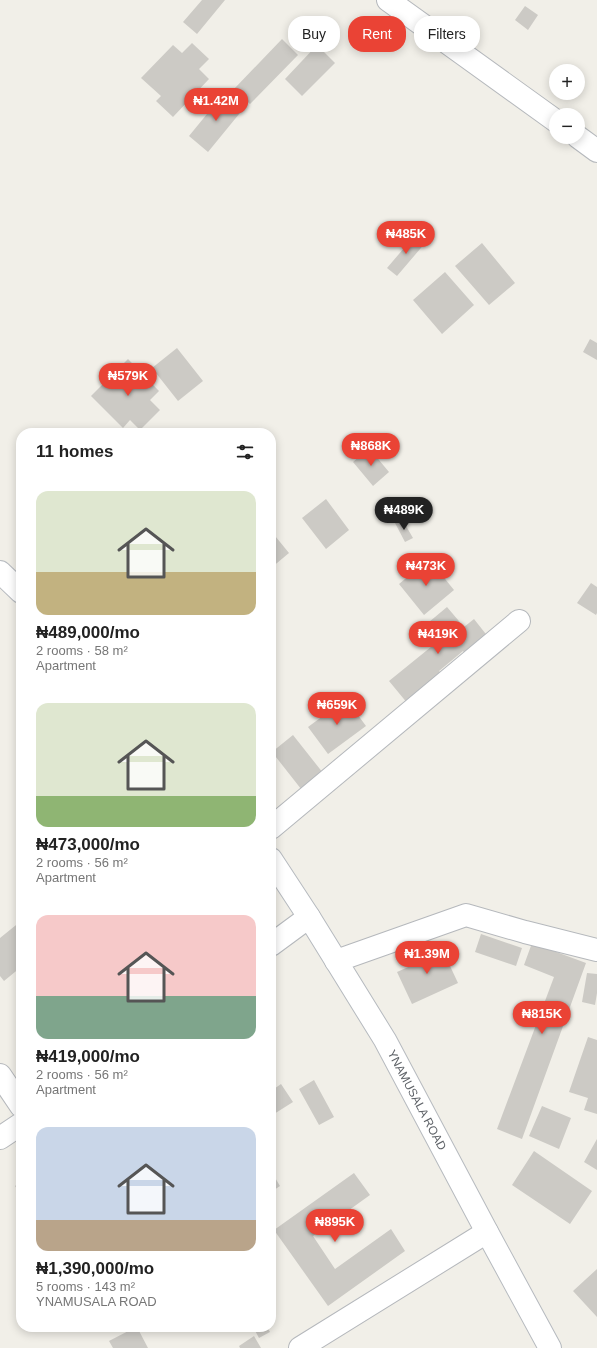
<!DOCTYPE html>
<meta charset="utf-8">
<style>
body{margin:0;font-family:Helvetica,sans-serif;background:#f6f6f6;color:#222;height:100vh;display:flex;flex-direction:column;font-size:15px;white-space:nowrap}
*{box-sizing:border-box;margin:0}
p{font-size:13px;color:#767676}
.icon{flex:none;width:22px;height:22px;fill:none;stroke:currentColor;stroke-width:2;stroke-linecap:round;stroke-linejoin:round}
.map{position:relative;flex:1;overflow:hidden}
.sheet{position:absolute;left:16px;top:428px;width:260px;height:904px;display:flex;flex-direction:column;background:#fff;border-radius:16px;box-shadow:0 2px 10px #0003}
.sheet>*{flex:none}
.hud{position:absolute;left:288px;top:16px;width:249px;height:36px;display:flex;gap:8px}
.controls{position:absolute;left:549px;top:64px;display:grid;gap:8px}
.controls a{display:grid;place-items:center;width:36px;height:36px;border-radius:50%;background:#fff;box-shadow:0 2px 10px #0003;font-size:20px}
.price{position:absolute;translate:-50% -34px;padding:0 9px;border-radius:14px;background:#ea4335;color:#fff;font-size:13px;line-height:26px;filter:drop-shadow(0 1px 2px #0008)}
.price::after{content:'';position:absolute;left:50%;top:24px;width:12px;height:9px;margin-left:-6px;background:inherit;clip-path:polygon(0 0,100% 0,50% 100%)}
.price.active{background:#222;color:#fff}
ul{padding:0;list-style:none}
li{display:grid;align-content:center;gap:8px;height:212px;padding:0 20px}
li span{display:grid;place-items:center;height:124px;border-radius:12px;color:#555}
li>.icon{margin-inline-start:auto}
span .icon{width:72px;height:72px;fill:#fffc;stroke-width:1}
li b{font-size:17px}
h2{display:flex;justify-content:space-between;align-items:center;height:48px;padding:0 20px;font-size:17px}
.pill{padding:0 14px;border-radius:16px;background:#fff;box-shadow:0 2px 10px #0003;font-size:14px;line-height:36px}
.pill.active{background:#ea4335;color:#fff}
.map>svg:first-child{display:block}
.building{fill:#cccac5}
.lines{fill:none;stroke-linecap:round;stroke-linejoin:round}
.street-casing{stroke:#b5b8bc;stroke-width:24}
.secondary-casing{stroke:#b6babf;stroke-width:24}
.street{stroke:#fff;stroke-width:22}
.secondary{stroke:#fff;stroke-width:22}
.labels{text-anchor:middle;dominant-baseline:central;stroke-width:4;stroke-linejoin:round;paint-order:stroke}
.street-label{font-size:12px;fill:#5f6368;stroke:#fff}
</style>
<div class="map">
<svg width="597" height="1348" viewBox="0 0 597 1348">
<rect width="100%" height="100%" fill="#f1efe8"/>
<!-- building -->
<path class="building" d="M202,0H225L197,34L183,22Z
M525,6L538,15L528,30L515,20Z
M298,31L307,39L301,46L292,38Z
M282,39L298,55L250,104L234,89Z
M192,43L209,59L199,69L209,79L173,117L156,101L161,96L141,78L173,45L182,53Z
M317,45L335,63L302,96L285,79Z
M225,92L244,108L208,152L189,136Z
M416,234L426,242L397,276L387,268Z
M482,243L515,283L489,305L455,266Z
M445,272L474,305L442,334L413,300Z
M590,339L597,343V360L583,352Z
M177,348L203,381L178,401L152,368Z
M128,359L159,391L150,400L160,410L140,430L130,420L123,428L91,396Z
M369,448L389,472L373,486L353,462Z
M326,499L349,530L326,549L302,518Z
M402,519L413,538L405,542L395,523Z
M271,531L289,553L271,568Z
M429,559L454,590L424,615L399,584Z
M591,583L597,587V613L596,615L577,603Z
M447,607L464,627L474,619L489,638L467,656L463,651L439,671L444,676L408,704L389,681L442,638L429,622Z
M346,699L366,726L328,754L308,727Z
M293,735L327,778L305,794L272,752Z
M21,921V967L4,981L0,976V938Z
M481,934L522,948L516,966L475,952Z
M532,943L586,963L522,1139L497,1129L554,977L524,965Z
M429,946L433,956L443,951L458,983L412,1004L397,972L415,964L411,954Z
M587,973L597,974V993L595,1005L582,1002Z
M588,1037L597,1040V1114L584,1110L588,1098L569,1092Z
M314,1080L334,1117L319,1125L299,1089Z
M281,1084L293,1102L274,1114L271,1110V1091Z
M542,1106L571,1118L559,1149L529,1136Z
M597,1139V1170L584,1162Z
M534,1151L592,1191L570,1224L512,1185Z
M271,1171L280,1186L271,1192Z
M354,1173L370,1195L313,1236L335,1269L391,1229L405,1251L328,1306L274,1230Z
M21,1181V1195L15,1186Z
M597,1269V1317L573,1291Z
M136,1327H137L148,1348H113L109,1341Z
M253,1327H267L270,1332L259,1338Z
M254,1336L261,1348H240L239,1346Z"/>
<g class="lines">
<!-- street casing -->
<g class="street-casing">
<path id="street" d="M388,0L556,121
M578,137L597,151
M271,828L519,621
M271,945L309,917
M336,961L466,915L525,932L597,950
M0,1075L21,1106
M0,1138L21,1124
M300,1348L487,1232"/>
</g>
<!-- secondary casing -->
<g class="secondary-casing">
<g id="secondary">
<path d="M0,572L21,592"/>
<path id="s1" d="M271,859L309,917L385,1040L487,1232L550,1348"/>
</g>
</g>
<!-- street -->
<use href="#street" class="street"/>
<!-- secondary -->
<use href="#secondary" class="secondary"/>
</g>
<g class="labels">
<!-- street labels -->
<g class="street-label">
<text stroke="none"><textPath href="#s1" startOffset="282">YNAMUSALA ROAD</textPath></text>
</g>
</g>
</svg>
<div class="controls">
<a>+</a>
<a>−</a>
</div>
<b class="price" style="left:216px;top:122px">₦1.42M</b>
<b class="price" style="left:406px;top:255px">₦485K</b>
<b class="price" style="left:128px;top:397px">₦579K</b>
<b class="price" style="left:371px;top:467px">₦868K</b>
<b class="price active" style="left:404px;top:531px">₦489K</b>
<b class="price" style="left:426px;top:587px">₦473K</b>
<b class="price" style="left:438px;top:655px">₦419K</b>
<b class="price" style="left:337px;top:726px">₦659K</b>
<b class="price" style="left:427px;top:975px">₦1.39M</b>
<b class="price" style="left:542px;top:1035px">₦815K</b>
<b class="price" style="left:335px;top:1243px">₦895K</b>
<div class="hud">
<a class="pill">Buy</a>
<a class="pill active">Rent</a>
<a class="pill">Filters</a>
</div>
<section class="sheet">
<h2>11 homes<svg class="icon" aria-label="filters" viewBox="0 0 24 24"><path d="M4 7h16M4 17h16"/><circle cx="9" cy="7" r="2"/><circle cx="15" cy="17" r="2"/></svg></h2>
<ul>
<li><span style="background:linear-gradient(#dfe7d0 65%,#c2b280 0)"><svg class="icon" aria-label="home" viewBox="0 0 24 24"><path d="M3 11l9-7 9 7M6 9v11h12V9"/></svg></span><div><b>₦489,000/mo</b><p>2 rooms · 58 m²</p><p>Apartment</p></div></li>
<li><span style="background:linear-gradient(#dfe7d0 75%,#8fb573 0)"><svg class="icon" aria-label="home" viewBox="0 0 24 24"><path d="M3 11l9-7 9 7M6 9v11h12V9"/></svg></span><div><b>₦473,000/mo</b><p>2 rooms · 56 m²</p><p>Apartment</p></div></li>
<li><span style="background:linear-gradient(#f6c9c9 65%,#7fa58c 0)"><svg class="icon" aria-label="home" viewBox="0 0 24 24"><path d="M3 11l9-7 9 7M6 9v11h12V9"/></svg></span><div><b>₦419,000/mo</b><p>2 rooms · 56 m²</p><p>Apartment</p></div></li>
<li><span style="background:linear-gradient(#c9d6e8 75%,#b9a48a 0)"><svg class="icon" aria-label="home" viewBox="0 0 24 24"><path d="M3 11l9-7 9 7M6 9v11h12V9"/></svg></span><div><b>₦1,390,000/mo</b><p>5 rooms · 143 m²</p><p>YNAMUSALA ROAD</p></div></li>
</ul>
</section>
</div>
